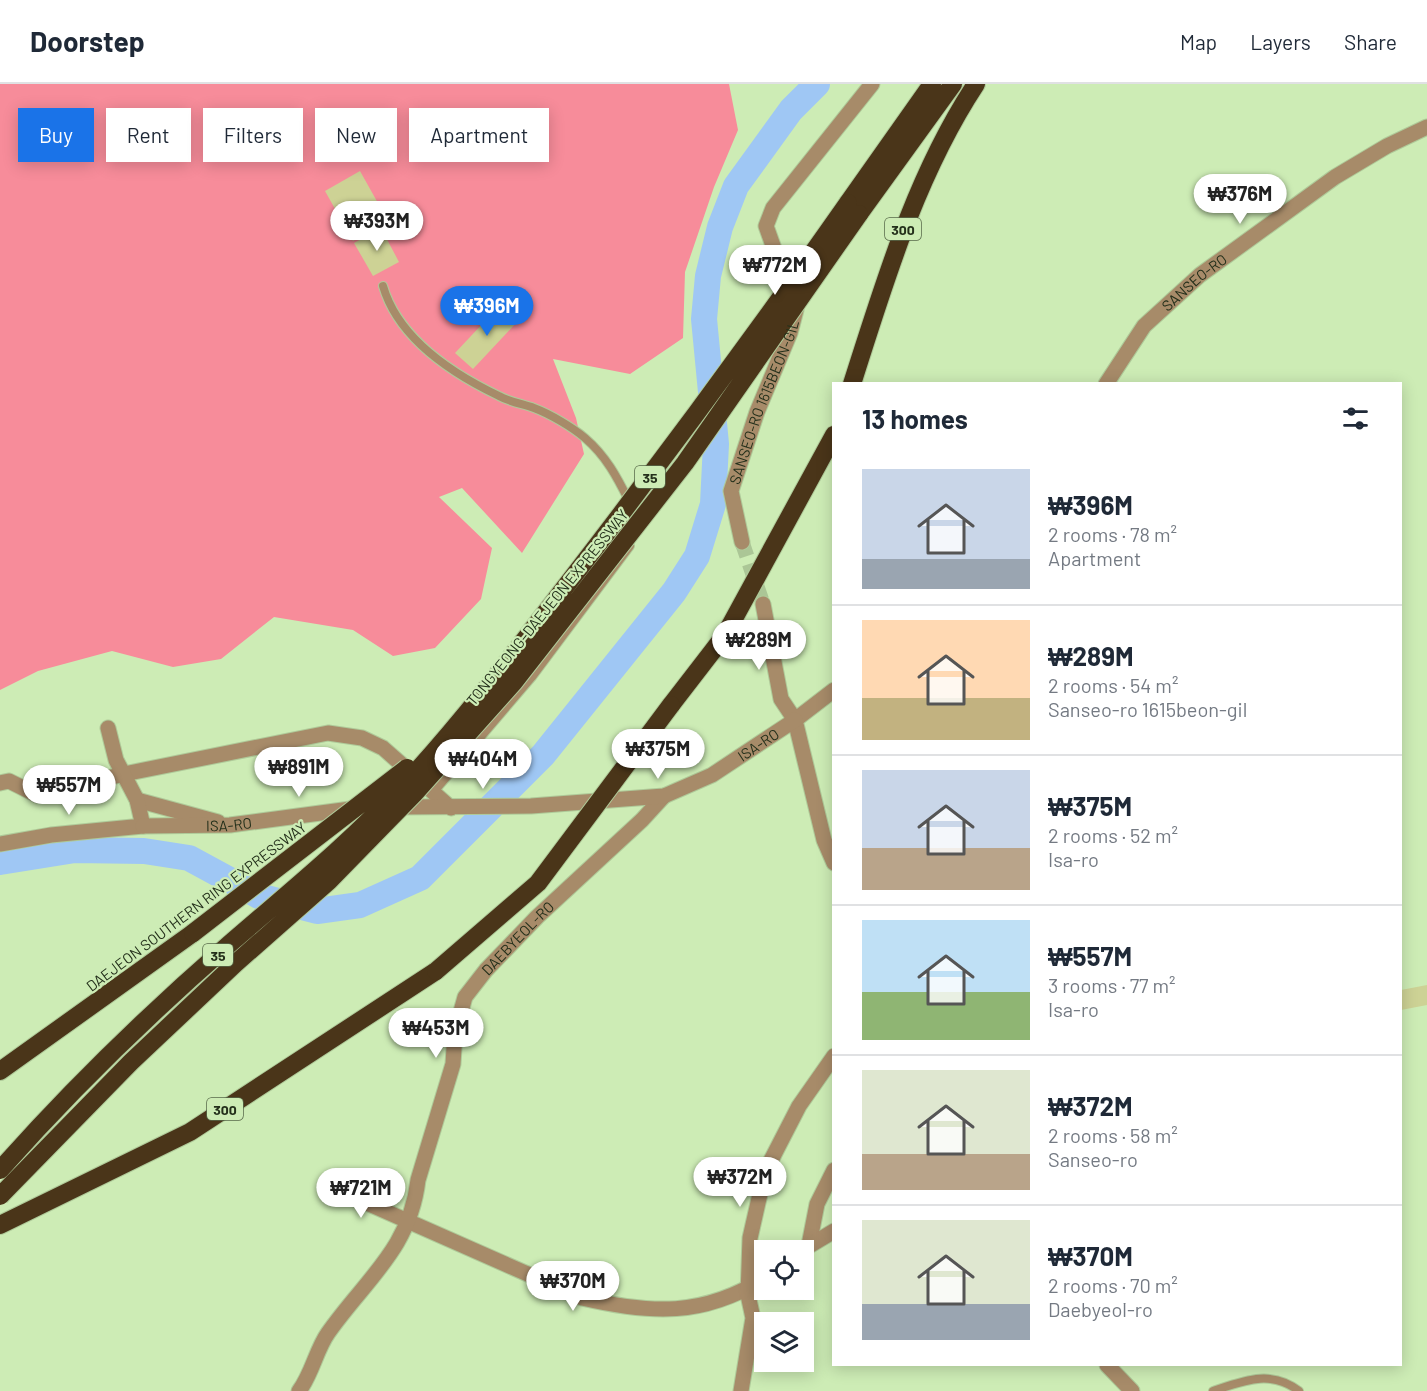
<!DOCTYPE html>
<meta charset="utf-8">
<style>
body{margin:0;font-family:Barlow,sans-serif;background:#f2f2f3;color:#1f2937;height:100vh;display:flex;flex-direction:column;font-size:22px;white-space:nowrap}
*{box-sizing:border-box;margin:0}
p{font-size:20px;color:#747a83}
.icon{flex:none;width:33px;height:33px;fill:none;stroke:currentColor;stroke-width:2;stroke-linecap:round;stroke-linejoin:round}
.map{position:relative;flex:1;overflow:hidden}
.side{position:absolute;left:832px;top:298px;width:570px;height:984px;display:flex;flex-direction:column;background:#fff;border-radius:0px;box-shadow:0 3px 15px #0003}
.side>*{flex:none}
.banner{position:absolute;left:18px;top:24px;width:570px;height:54px;display:flex;gap:12px}
.fabs{position:absolute;left:754px;top:1156px;display:grid;gap:12px}
.fabs a{display:grid;place-items:center;width:60px;height:60px;border-radius:0px;background:#fff;box-shadow:0 3px 15px #0003;font-size:30px}
.price{position:absolute;translate:-50% -51px;padding:0 14px;border-radius:21px;background:#fff;color:#222;font-size:20px;line-height:39px;filter:drop-shadow(0 2px 3px #0008)}
.price::after{content:'';position:absolute;left:50%;top:36px;width:18px;height:14px;margin-left:-9px;background:inherit;clip-path:polygon(0 0,100% 0,50% 100%)}
.price.on{background:#1a73e8;color:#fff}
ul{padding:0;list-style:none}
li{display:flex;align-items:center;gap:18px;height:150px;padding:0 30px}
li+li{border-top:2px solid #e0e1e3}
li span{display:grid;place-items:center;flex:none;width:168px;height:120px;border-radius:0px;color:#555}
li>.icon{margin-inline-start:auto}
span .icon{width:72px;height:72px;fill:#fffc;stroke-width:1}
li b{font-size:26px}
h2{display:flex;justify-content:space-between;align-items:center;height:72px;padding:0 30px;font-size:26px}
.chip{padding:0 21px;border-radius:0px;background:#fff;box-shadow:0 3px 15px #0003;font-size:21px;line-height:54px}
.chip.on{background:#1a73e8;color:#fff}
header{display:flex;align-items:center;gap:36px;box-sizing:border-box;height:84px;padding:0 30px;background:#fff;border-bottom:2px solid #e0e1e3}
header strong{font-size:28px}
nav{display:flex;gap:33px;margin-inline-start:auto;font-size:21px}
.map>svg:first-child{display:block}
.forest{fill:#f78c9a}
.lines{fill:none;stroke-linecap:round;stroke-linejoin:round}
.river{stroke:#9fc7f4;stroke-width:26}
.building{fill:#cdd295}
.minor-tunnel{stroke:#abc696;stroke-width:15;stroke-dasharray:15 8;stroke-linecap:butt}
.service-casing{stroke:#afca99;stroke-width:10}
.minor-casing{stroke:#afca99;stroke-width:17}
.tertiary-casing{stroke:#afca99;stroke-width:17}
.motorway-casing{stroke:#afca99;stroke-width:20}
.service{stroke:#a78b69;stroke-width:8}
.minor{stroke:#a78b69;stroke-width:15}
.tertiary{stroke:#a78b69;stroke-width:15}
.motorway{stroke:#4a3519;stroke-width:18}
.motorway-bridge-casing{stroke:#afca99;stroke-width:20;stroke-linecap:butt}
.motorway-bridge{stroke:#4a3519;stroke-width:18}
.labels{text-anchor:middle;dominant-baseline:central;stroke-width:4.5;stroke-linejoin:round;paint-order:stroke}
.shield{fill:#cdecb5;stroke:#576849;stroke-width:1.5}
.shield-label{font-size:14px;font-weight:bold;fill:#24301b}
.street-label{font-size:15px;fill:#24301b;stroke:#cdecb5}
</style>
<header>
<strong>Doorstep</strong>
<nav><a>Map</a><a>Layers</a><a>Share</a></nav>
</header>
<div class="map">
<svg width="1427" height="1307" viewBox="0 0 1427 1307">
<rect width="100%" height="100%" fill="#cdecb5"/>
<!-- forest -->
<path class="forest" d="M0,0H729L738,46L714,103L685,188L683,254L630,290L553,275L576,334L584,370L522,469L462,404L439,413L492,464L481,515L435,564L393,572L353,546L274,533L221,575L173,583L112,567L38,587L0,606Z"/>
<g class="lines">
<!-- river -->
<path class="river" d="M0,778L75,766L144,767L189,774L259,812L317,827L360,821L420,794L543,671L674,508L697,472L713,420L716,360L704,235L708,192L720,143L736,102L791,26L817,0"/>
</g>
<!-- building -->
<path class="building" d="M360,87L388,137L353,157L325,107Z
M381,144L399,178L373,192L354,159Z
M501,220L518,237L473,285L455,269Z
M1427,901V921L1401,926V906Z"/>
<g class="lines">
<!-- minor-tunnel -->
<path class="minor-tunnel" d="M742,458L763,520"/>
<!-- service casing -->
<g class="service-casing">
<path id="service" d="M383,202C398,254 453,290 499,312C510,318 523,320 534,324C550,330 572,343 585,354C606,372 617,393 629,417
M433,709L532,593L630,462
M1213,1307C1243,1297 1271,1285 1299,1307"/>
</g>
<!-- minor casing -->
<g class="minor-casing">
<g id="minor">
<path id="s1" d="M742,458L731,407L757,328L790,249L796,226L766,142L773,124L872,0"/>
<path d="M763,520L781,615L795,636"/>
<path d="M0,699L9,697L37,711L124,690L328,649L362,654L383,664L451,724"/>
<path d="M137,716L218,738"/>
<path d="M0,760L51,751L143,742L137,716L116,676L108,644"/>
<path d="M326,1101L582,1214C651,1230 703,1233 765,1194"/>
<path d="M809,1161L817,1120L834,1086"/>
<path d="M804,1165L834,1147"/>
<path d="M1107,1281L1132,1307"/>
<path id="s2" d="M299,1307C312,1290 316,1266 328,1249C365,1196 410,1165 418,1096L453,980L455,949L465,913L486,886L537,833L642,736L664,712"/>
</g>
</g>
<!-- tertiary casing -->
<g class="tertiary-casing">
<g id="tertiary">
<path id="s3" d="M1106,300L1144,242L1200,191L1335,93L1387,62L1427,43"/>
<path d="M834,606L795,636L824,756L834,779"/>
<path id="s4" d="M394,723L531,722L664,712L712,691L795,636"/>
<path id="s5" d="M143,742L230,741L358,724"/>
<path d="M741,1307L753,1234L748,1211L750,1154L765,1088L799,1022L834,972"/>
</g>
</g>
<!-- motorway casing -->
<g class="motorway-casing">
<path id="motorway" d="M848,119L932,0
M859,130L953,0
M852,300C885,197 916,91 976,0
M671,621L725,551L834,351
M0,987L193,849
M0,1141L190,1048L436,887"/>
</g>
<!-- service -->
<use href="#service" class="service"/>
<!-- minor -->
<use href="#minor" class="minor"/>
<!-- tertiary -->
<use href="#tertiary" class="tertiary"/>
<!-- motorway -->
<use href="#motorway" class="motorway"/>
<!-- motorway-bridge casing -->
<g class="motorway-bridge-casing">
<path id="motorway-bridge" d="M193,849L407,684
M436,887L538,799L671,621
M0,1086C70,1007 147,932 226,863C287,810 349,760 404,701C467,633 523,558 579,485C672,364 761,243 848,119
M0,1112L131,978L236,879L329,797L414,710L514,598L685,379L859,130"/>
</g>
<!-- motorway-bridge -->
<use href="#motorway-bridge" class="motorway-bridge"/>
</g>
<g class="labels">
<!-- shield labels -->
<g class="shield">
<rect x="885" y="134" width="36" height="22" rx="4.5"/>
<rect x="635" y="382" width="30" height="22" rx="4.5"/>
<rect x="203" y="860" width="30" height="22" rx="4.5"/>
<rect x="207" y="1014" width="36" height="22" rx="4.5"/>
</g>
<g class="shield-label">
<text x="903" y="145">300</text>
<text x="650" y="393">35</text>
<text x="218" y="871">35</text>
<text x="225" y="1025">300</text>
</g>
<!-- street labels -->
<g class="street-label">
<text stroke="none"><textPath href="#s3" startOffset="136">SANSEO-RO</textPath></text>
<text stroke="none"><textPath href="#s1" startOffset="147">SANSEO-RO 1615BEON-GIL</textPath></text>
<text transform="translate(547 523) rotate(-51)">TONGYEONG–DAEJEON EXPRESSWAY</text>
<text stroke="none"><textPath href="#s4" startOffset="378">ISA-RO</textPath></text>
<text stroke="none"><textPath href="#s5" startOffset="86">ISA-RO</textPath></text>
<text transform="translate(196 822) rotate(-37)">DAEJEON SOUTHERN RING EXPRESSWAY</text>
<text stroke="none"><textPath href="#s2" startOffset="514">DAEBYEOL-RO</textPath></text>
</g>
</g>
</svg>
<div class="fabs">
<a><svg class="icon" aria-label="locate" viewBox="0 0 24 24"><circle cx="12" cy="12" r="6"/><path d="M12 2v4M12 18v4M2 12h4M18 12h4"/></svg></a>
<a><svg class="icon" aria-label="layers" viewBox="0 0 24 24"><path d="M12 4l9 5-9 5-9-5zM3 14l9 5 9-5"/></svg></a>
</div>
<b class="price" style="left:1240px;top:141px">₩376M</b>
<b class="price" style="left:377px;top:168px">₩393M</b>
<b class="price" style="left:775px;top:212px">₩772M</b>
<b class="price on" style="left:487px;top:253px">₩396M</b>
<b class="price" style="left:759px;top:587px">₩289M</b>
<b class="price" style="left:658px;top:696px">₩375M</b>
<b class="price" style="left:483px;top:706px">₩404M</b>
<b class="price" style="left:299px;top:714px">₩891M</b>
<b class="price" style="left:69px;top:732px">₩557M</b>
<b class="price" style="left:436px;top:975px">₩453M</b>
<b class="price" style="left:740px;top:1124px">₩372M</b>
<b class="price" style="left:361px;top:1135px">₩721M</b>
<b class="price" style="left:573px;top:1228px">₩370M</b>
<div class="banner">
<a class="chip on">Buy</a>
<a class="chip">Rent</a>
<a class="chip">Filters</a>
<a class="chip">New</a>
<a class="chip">Apartment</a>
</div>
<section class="side">
<h2>13 homes<svg class="icon" aria-label="filters" viewBox="0 0 24 24"><path d="M4 7h16M4 17h16"/><circle cx="9" cy="7" r="2"/><circle cx="15" cy="17" r="2"/></svg></h2>
<ul>
<li><span style="background:linear-gradient(#c9d6e8 75%,#9aa5b1 0)"><svg class="icon" aria-label="home" viewBox="0 0 24 24"><path d="M3 11l9-7 9 7M6 9v11h12V9"/></svg></span><div><b>₩396M</b><p>2 rooms · 78 m²</p><p>Apartment</p></div></li>
<li><span style="background:linear-gradient(#ffd9b3 65%,#c2b280 0)"><svg class="icon" aria-label="home" viewBox="0 0 24 24"><path d="M3 11l9-7 9 7M6 9v11h12V9"/></svg></span><div><b>₩289M</b><p>2 rooms · 54 m²</p><p>Sanseo-ro 1615beon-gil</p></div></li>
<li><span style="background:linear-gradient(#c9d6e8 65%,#b9a48a 0)"><svg class="icon" aria-label="home" viewBox="0 0 24 24"><path d="M3 11l9-7 9 7M6 9v11h12V9"/></svg></span><div><b>₩375M</b><p>2 rooms · 52 m²</p><p>Isa-ro</p></div></li>
<li><span style="background:linear-gradient(#bfe0f5 60%,#8fb573 0)"><svg class="icon" aria-label="home" viewBox="0 0 24 24"><path d="M3 11l9-7 9 7M6 9v11h12V9"/></svg></span><div><b>₩557M</b><p>3 rooms · 77 m²</p><p>Isa-ro</p></div></li>
<li><span style="background:linear-gradient(#dfe7d0 70%,#b9a48a 0)"><svg class="icon" aria-label="home" viewBox="0 0 24 24"><path d="M3 11l9-7 9 7M6 9v11h12V9"/></svg></span><div><b>₩372M</b><p>2 rooms · 58 m²</p><p>Sanseo-ro</p></div></li>
<li><span style="background:linear-gradient(#dfe7d0 70%,#9aa5b1 0)"><svg class="icon" aria-label="home" viewBox="0 0 24 24"><path d="M3 11l9-7 9 7M6 9v11h12V9"/></svg></span><div><b>₩370M</b><p>2 rooms · 70 m²</p><p>Daebyeol-ro</p></div></li>
</ul>
</section>
</div>
